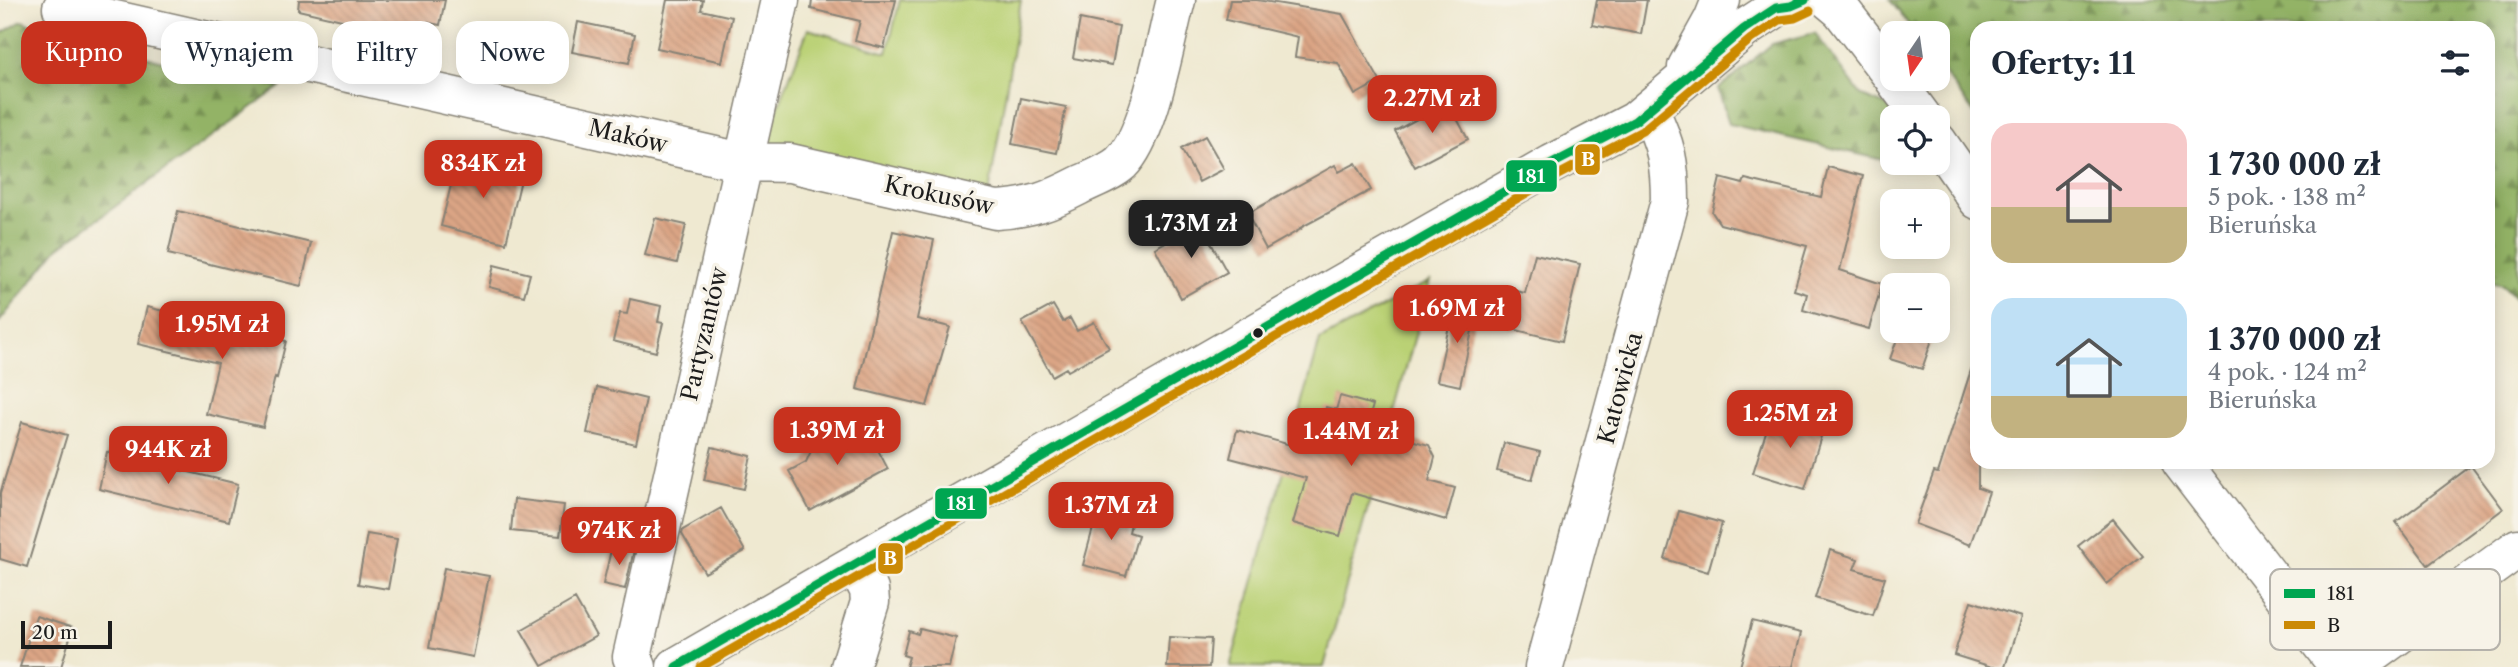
<!DOCTYPE html>
<html lang="pl">
<meta charset="utf-8">
<style>
body{margin:0;font-family:"Libre Caslon Text",serif;background:#f6f6f7;color:#1f2937;height:100vh;display:flex;flex-direction:column;font-size:26px;white-space:nowrap}
*{box-sizing:border-box;margin:0}
p{font-size:23px;color:#747a83}
.icon{flex:none;width:38px;height:38px;fill:none;stroke:currentColor;stroke-width:2;stroke-linecap:round;stroke-linejoin:round}
.map{position:relative;flex:1;overflow:hidden}
.drawer{position:absolute;left:1970px;top:21px;width:525px;height:448px;display:flex;flex-direction:column;background:#fff;border-radius:21px;box-shadow:0 4px 18px #0003}
.drawer>*{flex:none}
.top-card{position:absolute;left:21px;top:21px;width:665px;height:63px;display:flex;gap:14px}
.needle{width:46px;rotate:193deg}
.controls{position:absolute;left:1880px;top:21px;display:grid;gap:14px}
.controls a{display:grid;place-items:center;width:70px;height:70px;border-radius:14px;background:#fff;box-shadow:0 4px 18px #0003;font-size:35px}
.scale{position:absolute;left:21px;bottom:18px;width:91px;box-sizing:border-box;padding-left:7px;border:4px solid #1c1c1c;border-top:0;font-size:19px;line-height:24px;white-space:nowrap;color:#1c1c1c;-webkit-text-stroke:5px #f7f3e8;paint-order:stroke}
.price{position:absolute;translate:-50% -60px;padding:0 16px;border-radius:14px;background:#c8321e;color:#fff;font-size:23px;line-height:46px;filter:drop-shadow(0 2px 4px #0008)}
.price::after{content:'';position:absolute;left:50%;top:42px;width:21px;height:16px;margin-left:-10px;background:inherit;clip-path:polygon(0 0,100% 0,50% 100%)}
.price.selected{background:#222;color:#fff}
ul{padding:0;list-style:none}
li{display:flex;align-items:center;gap:21px;height:175px;padding:0 21px}
li span{display:grid;place-items:center;flex:none;width:196px;height:140px;border-radius:21px;color:#555}
li>.icon{margin-inline-start:auto}
span .icon{width:84px;height:84px;fill:#fffc;stroke-width:1}
li b{font-size:30px}
h2{display:flex;justify-content:space-between;align-items:center;height:84px;padding:0 21px;font-size:30px}
.chip{padding:0 24px;border-radius:21px;background:#fff;box-shadow:0 4px 18px #0003;font-size:24px;line-height:63px}
.chip.selected{background:#c8321e;color:#fff}
.map>svg:first-child{display:block}
.grass{fill:#bad175;stroke:#6b7648;stroke-width:2}
.forest{fill:url(#forest-firs);stroke:#586841;stroke-width:2}
.building{fill:url(#building-back-hatch)}
.lines{fill:none;stroke-linecap:round;stroke-linejoin:round}
.minor-casing{stroke:#868276;stroke-width:41}
.minor{stroke:#fff;stroke-width:38}
.bus-1-casing{stroke:#f7f3e8;stroke-width:14}
.bus-2-casing{stroke:#f7f3e8;stroke-width:14}
.bus-1{stroke:#00a651;stroke-width:9}
.bus-2{stroke:#cb8a06;stroke-width:9}
.bus-dot{fill:#1c1c1c;stroke:#f7f3e8;stroke-width:2.5}
.labels{text-anchor:middle;dominant-baseline:central;stroke-width:7;stroke-linejoin:round;paint-order:stroke}
.street-label{font-size:23px;fill:#1c1c1c;stroke:#f7f3e8}
.key{fill:#f7f3e8;stroke:#b5b2ab;stroke-width:2}
.key-label{font-size:19px;fill:#1c1c1c}
.line-badge{stroke:#f7f3e8;stroke-width:2.5}
.badge-label{font-size:19px;text-anchor:middle;font-weight:bold;fill:#fff}
</style>
<div class="map">
<svg width="2518" height="667" viewBox="0 0 2518 667">
<defs>
<pattern id="forest-firs" width="22" height="20" patternUnits="userSpaceOnUse" patternTransform="scale(1.75)"><rect width="22" height="20" fill="#93b366"/><path d="M5 1l3.5 6h-7zM16 11l3.5 6h-7z" fill="#779153"/></pattern>
<pattern id="building-back-hatch" width="6" height="6" patternUnits="userSpaceOnUse" patternTransform="scale(1.75)"><rect width="6" height="6" fill="#dba585"/><path d="M-1 5l2 2M0 0l6 6M5-1l2 2" fill="none" stroke="#bb8d72"/></pattern>
</defs>
<rect width="100%" height="100%" fill="#f7f3e8"/>
<filter id="ink" filterUnits="userSpaceOnUse"><feTurbulence type="fractalNoise" baseFrequency=".0143" numOctaves="2"/><feDisplacementMap in="SourceGraphic" scale="14" xChannelSelector="R" yChannelSelector="G"/><feConvolveMatrix kernelMatrix="1 2 1 2 8 2 1 2 1" color-interpolation-filters="sRGB"/></filter>
<filter id="wash" filterUnits="userSpaceOnUse"><feTurbulence type="fractalNoise" baseFrequency=".00686" numOctaves="4" result="noise"/><feDisplacementMap in="SourceGraphic" scale="28" xChannelSelector="R" yChannelSelector="G"/><feGaussianBlur stdDeviation="1.57" result="paint"/><feColorMatrix in="noise" values="0 0 0 0 0 0 0 0 0 0 0 0 0 0 0 0 0 1.4 0 .05"/><feComposite in="paint" operator="in"/></filter>
<g filter="url(#wash)">
<rect width="100%" height="100%" fill="#efe9d1"/>
<!-- grass -->
<path class="grass" d="M900,0H1021L989,193L764,144L808,29L887,53Z
M1430,281L1324,667H1230L1320,340Z"/>
<!-- forest -->
<path class="forest" d="M1890,0H2518V300L2503,285L2489,282L2488,28H1978L1977,117L1937,63V33H1915Z
M22,21L65,39L280,87L58,248L0,321V34Z
M1815,33L1862,96L1900,111L1904,117H1892V162L1729,124L1718,89L1772,44Z"/>
<g id="blocks">
<!-- building -->
<path class="building" d="M299,0H445L440,25L424,22L421,38L298,10Z
M667,0H703L701,10L732,17L722,62L657,48Z
M812,0H896L884,48L855,41L860,21L811,9Z
M1230,0H1257L1342,14L1380,81L1355,95L1338,63L1295,57L1298,37L1226,20Z
M1597,0H1647L1641,34L1592,25Z
M1080,19L1119,27L1112,65L1073,58Z
M578,22L635,34L629,63L572,52Z
M1021,98L1066,107L1057,153L1012,144Z
M1448,102L1468,139L1415,167L1395,131Z
M1205,136L1224,169L1199,182L1181,149Z
M468,157L523,171L506,243L441,226L454,173L464,175Z
M1356,163L1371,190L1300,228L1301,229L1266,249L1247,214L1335,165L1339,172Z
M1828,167L1863,176L1840,270L1882,284L1869,329L1803,310L1807,294L1794,290L1807,246L1720,224L1712,212L1720,178L1743,184L1745,179L1821,197Z
M178,211L311,243L301,286L168,254Z
M655,218L686,225L677,263L645,255Z
M1200,223L1227,272L1181,298L1155,248Z
M893,231L934,240L917,319L950,327L927,406L857,389Z
M1535,254L1580,264L1562,341L1508,328L1516,291L1525,293Z
M494,265L530,274L524,296L489,287Z
M630,299L661,306L658,322L663,323L656,352L613,341L620,313L627,314Z
M1454,303L1477,308L1460,386L1437,381Z
M1053,305L1063,322L1070,318L1077,331L1094,322L1109,348L1068,371L1066,368L1052,376L1022,322Z
M147,307L286,341L277,378L275,377L263,427L206,414L218,363L138,344Z
M1900,331H1935L1922,369L1890,359Z
M1972,367L1978,368V488L1989,492L1970,545L1915,524L1934,472L1938,473Z
M597,387L646,399L636,444L587,433Z
M1340,396L1373,405L1371,412L1375,413L1371,429L1429,445L1435,457L1429,481L1455,488L1446,520L1352,493L1340,536L1293,523L1306,478L1230,458L1237,430L1312,451L1326,407L1336,410Z
M1796,414L1825,423L1805,489L1753,473L1771,416L1794,423Z
M22,422L67,435L27,567L0,559V494Z
M822,427L847,440L867,429L888,469L810,511L789,471L806,462Z
M1504,443L1540,452L1532,480L1497,471Z
M712,447L751,456L744,489L704,480Z
M107,452L238,484L229,521L99,489Z
M2471,466L2503,509L2428,565L2396,522Z
M514,499L564,505L560,536L511,531Z
M1099,506L1133,515L1129,532L1138,535L1126,576L1083,565Z
M721,508L745,551L705,573L682,534L683,530Z
M1679,511L1722,523L1708,572L1665,559Z
M2113,519L2143,556L2107,584L2078,546Z
M367,534L397,539L388,589L358,584Z
M612,546L634,550L625,589L603,584Z
M1830,550L1858,559L1854,569L1885,578L1873,616L1815,598Z
M444,568L489,576L473,657L429,648Z
M575,599L596,636L542,666L521,630Z
M1971,601L2021,617L2005,667H1992L1954,655Z
M36,616L73,628L61,667H20Z
M1752,621L1801,633L1793,667H1740Z
M920,629L956,638L949,667H906L909,657L903,655L909,631L918,634Z
M1169,637L1211,639L1209,667H1167Z"/>
</g>
</g>
<g filter="url(#ink)">
<use href="#blocks" fill-opacity="0" stroke="#868276" stroke-width="2"/>
<g class="lines">
<!-- minor casing -->
<g class="minor-casing">
<path id="minor" d="M1829,0L1841,10L1892,76
M62,8L742,162L790,163L996,210C1030,208 1049,201 1078,186C1092,179 1110,173 1121,163C1150,135 1165,41 1176,0
M1687,67L1713,20L1721,0
M1894,79L1922,117
M1937,141L1978,200
M2181,462L2339,667
M637,667L632,657L780,0
M676,667L1308,303L1552,164L1635,121L1744,29L1776,8
M850,667L870,602L869,590L856,565
M1544,667L1670,201C1670,162 1666,145 1649,109
M2354,667L2518,548"/>
</g>
<!-- minor -->
<use href="#minor" class="minor"/>
<!-- bus-1 casing -->
<g class="bus-1-casing">
<path id="bus-1" d="M676,667L1552,164L1635,121L1744,29L1776,8L1791,6L1805,0"/>
</g>
<!-- bus-2 casing -->
<g class="bus-2-casing">
<path id="bus-2" d="M701,667L1558,175L1642,131L1751,39L1780,20L1795,18L1810,11"/>
</g>
<!-- bus-1 -->
<use href="#bus-1" class="bus-1"/>
<!-- bus-2 -->
<use href="#bus-2" class="bus-2"/>
</g>
</g>
<!-- markers -->
<circle class="bus-dot" cx="1258" cy="333" r="6"/>
<g class="labels">
<!-- street labels -->
<g class="street-label">
<text transform="translate(628 136) rotate(13)">Maków</text>
<text transform="translate(939 195) rotate(12)">Krokusów</text>
<text transform="translate(704 334) rotate(-77)">Partyzantów</text>
<text transform="translate(1620 388) rotate(-75)">Katowicka</text>
</g>
</g>
<!-- legend -->
<rect x="2270" y="569" width="230" height="81" rx="10" class="key"/>
<rect x="2284" y="589" width="31" height="9" fill="#00a651"/>
<rect x="2284" y="621" width="31" height="8" fill="#cb8a06"/>
<g class="key-label">
<text x="2327" y="600">181</text>
<text x="2327" y="632">B</text>
</g>
<g class="line-badge">
<rect x="1574" y="143" width="27" height="33" rx="7" fill="#cb8a06"/>
<rect x="1505" y="159" width="53" height="34" rx="7" fill="#00a651"/>
<rect x="934" y="487" width="54" height="33" rx="7" fill="#00a651"/>
<rect x="877" y="542" width="27" height="33" rx="7" fill="#cb8a06"/>
</g>
<g class="badge-label">
<text x="1588" y="166">B</text>
<text x="1531" y="183">181</text>
<text x="961" y="510">181</text>
<text x="890" y="565">B</text>
</g>
</svg>
<div class="controls">
<a><svg class="needle" viewBox="-14 -14 28 28"><path d="M0-13l5 13h-10z" fill="#e53935"/><path d="M0 13l5-13h-10z" fill="#747a83"/></svg></a>
<a><svg class="icon" aria-label="locate" viewBox="0 0 24 24"><circle cx="12" cy="12" r="6"/><path d="M12 2v4M12 18v4M2 12h4M18 12h4"/></svg></a>
<a>+</a>
<a>−</a>
</div>
<div class="scale">20 m</div>
<b class="price" style="left:1432px;top:135px">2.27M zł</b>
<b class="price" style="left:483px;top:200px">834K zł</b>
<b class="price selected" style="left:1191px;top:260px">1.73M zł</b>
<b class="price" style="left:1457px;top:345px">1.69M zł</b>
<b class="price" style="left:222px;top:361px">1.95M zł</b>
<b class="price" style="left:1790px;top:450px">1.25M zł</b>
<b class="price" style="left:837px;top:467px">1.39M zł</b>
<b class="price" style="left:1351px;top:468px">1.44M zł</b>
<b class="price" style="left:168px;top:486px">944K zł</b>
<b class="price" style="left:1111px;top:542px">1.37M zł</b>
<b class="price" style="left:619px;top:567px">974K zł</b>
<div class="top-card">
<a class="chip selected">Kupno</a>
<a class="chip">Wynajem</a>
<a class="chip">Filtry</a>
<a class="chip">Nowe</a>
</div>
<section class="drawer">
<h2>Oferty: 11<svg class="icon" aria-label="filters" viewBox="0 0 24 24"><path d="M4 7h16M4 17h16"/><circle cx="9" cy="7" r="2"/><circle cx="15" cy="17" r="2"/></svg></h2>
<ul>
<li><span style="background:linear-gradient(#f6c9c9 60%,#c2b280 0)"><svg class="icon" aria-label="home" viewBox="0 0 24 24"><path d="M3 11l9-7 9 7M6 9v11h12V9"/></svg></span><div><b>1 730 000 zł</b><p>5 pok. · 138 m²</p><p>Bieruńska</p></div></li>
<li><span style="background:linear-gradient(#bfe0f5 70%,#c2b280 0)"><svg class="icon" aria-label="home" viewBox="0 0 24 24"><path d="M3 11l9-7 9 7M6 9v11h12V9"/></svg></span><div><b>1 370 000 zł</b><p>4 pok. · 124 m²</p><p>Bieruńska</p></div></li>
</ul>
</section>
</div>
